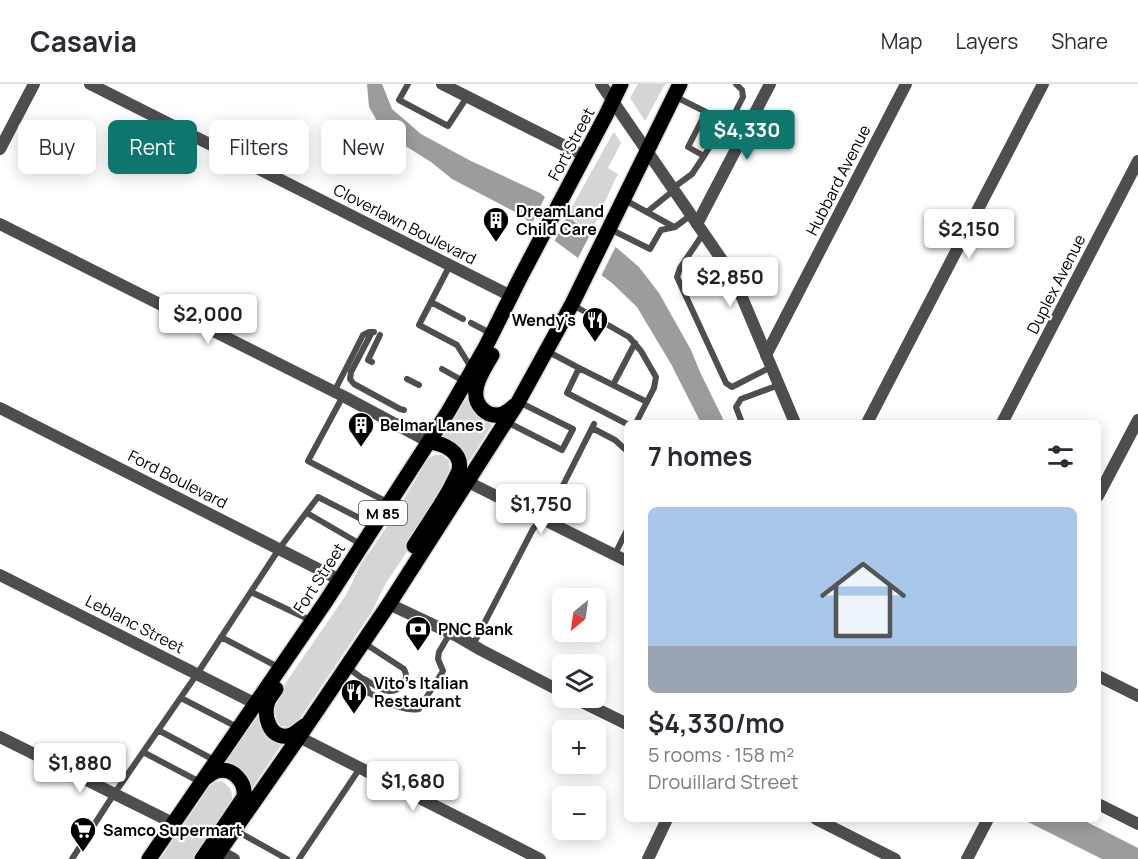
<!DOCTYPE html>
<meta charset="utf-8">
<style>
body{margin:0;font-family:Manrope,sans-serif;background:#f7f7f7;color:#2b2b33;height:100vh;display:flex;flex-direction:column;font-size:22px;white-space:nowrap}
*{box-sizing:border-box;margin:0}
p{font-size:20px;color:#7c7c81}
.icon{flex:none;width:33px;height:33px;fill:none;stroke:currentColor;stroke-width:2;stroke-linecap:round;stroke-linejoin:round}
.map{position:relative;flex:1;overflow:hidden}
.panel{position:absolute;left:624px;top:336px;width:477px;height:402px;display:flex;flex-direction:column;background:#fff;border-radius:9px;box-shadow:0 3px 15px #0003}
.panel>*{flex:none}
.banner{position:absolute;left:18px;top:36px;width:516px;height:54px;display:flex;gap:12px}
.needle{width:39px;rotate:209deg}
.fabs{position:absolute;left:552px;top:504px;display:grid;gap:12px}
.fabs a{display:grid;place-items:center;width:54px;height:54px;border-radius:9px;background:#fff;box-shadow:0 3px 15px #0003;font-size:30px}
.price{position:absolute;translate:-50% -51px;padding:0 14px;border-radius:6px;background:#fff;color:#222;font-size:20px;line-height:39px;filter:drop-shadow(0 2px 3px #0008)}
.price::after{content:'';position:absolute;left:50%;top:36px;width:18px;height:14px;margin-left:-9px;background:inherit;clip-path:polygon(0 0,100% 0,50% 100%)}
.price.current{background:#0f766e;color:#fff}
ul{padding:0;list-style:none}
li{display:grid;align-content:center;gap:12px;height:318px;padding:0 24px}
li span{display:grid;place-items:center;height:186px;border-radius:9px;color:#555}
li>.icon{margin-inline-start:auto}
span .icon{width:108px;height:108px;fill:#fffc;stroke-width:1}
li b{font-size:26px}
h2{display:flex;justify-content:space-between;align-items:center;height:72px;padding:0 24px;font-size:26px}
.tag{padding:0 21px;border-radius:9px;background:#fff;box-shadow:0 3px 15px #0003;font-size:21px;line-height:54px}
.tag.current{background:#0f766e;color:#fff}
header{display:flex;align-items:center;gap:36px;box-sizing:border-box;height:84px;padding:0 30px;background:#fff;border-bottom:2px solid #e1e1e2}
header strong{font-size:28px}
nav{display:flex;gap:33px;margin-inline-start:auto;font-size:21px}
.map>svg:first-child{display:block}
.green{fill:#d5d5d5}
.water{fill:#9c9c9c}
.pier{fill:#fff}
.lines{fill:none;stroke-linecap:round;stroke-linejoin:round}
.primary-casing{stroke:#dbdbdb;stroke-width:18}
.service{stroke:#4e4e4e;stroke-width:6}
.minor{stroke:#4e4e4e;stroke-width:12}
.tertiary{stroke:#4e4e4e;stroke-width:12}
.primary{stroke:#000;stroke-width:15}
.labels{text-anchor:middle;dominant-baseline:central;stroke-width:4.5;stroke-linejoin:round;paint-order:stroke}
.shield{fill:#fff;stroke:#4c4c4c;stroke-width:1.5}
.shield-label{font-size:15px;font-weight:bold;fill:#000}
.street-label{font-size:16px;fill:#000;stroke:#fff}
.poi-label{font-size:16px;font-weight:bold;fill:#000;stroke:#fff;text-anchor:start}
</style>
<header>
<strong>Casavia</strong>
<nav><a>Map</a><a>Layers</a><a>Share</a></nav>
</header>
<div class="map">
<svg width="1138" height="775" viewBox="0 0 1138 775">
<rect width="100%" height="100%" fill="#fff"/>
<!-- green -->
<path class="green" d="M638,0H665L645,37L630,14Z
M613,49H615L621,59L608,84L618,90C608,109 601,129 591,147L578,139L568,130Z
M467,314C472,331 479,333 492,341L468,379C462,364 455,361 441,354Z
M436,371H442L449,377L451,395L418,451L386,499L371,529L296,640L290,643L281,642C273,634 274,620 278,610L346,511L361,480L388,441L428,375L432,372Z
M258,632C261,645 269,654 282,660L250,707L224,680Z
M221,697C229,701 233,707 232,716C230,726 205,764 198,775H160L211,700L216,698Z"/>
<!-- water -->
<path class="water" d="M367,0H382L392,25L421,50L471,77L540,109L575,138L617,164L639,183L659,209L691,266L700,288L725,339H701L671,280L637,223L612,199L517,129L452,95L431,78L407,63L386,53L369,23Z
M1022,735H1081L1138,764V775H1102Z"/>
<!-- pier -->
<path class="pier" d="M546,111L569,129L554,158L531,141Z
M593,145L616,162L601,192L577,176Z"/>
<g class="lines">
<!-- primary casing -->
<g class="primary-casing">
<path id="primary" d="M492,271C486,282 477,294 476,306C474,321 487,335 503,330C507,328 511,325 514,322
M414,462C426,443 440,423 451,403C453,398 457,392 459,386C463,368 443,359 429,358
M276,605C273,609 270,613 268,617C263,631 269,655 288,652C294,651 299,646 304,642
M149,775L326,517L448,328L485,264L520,194L606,31L621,0
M202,775L244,713C246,698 233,683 217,687C213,688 208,692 204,695
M214,775L299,653L389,520L517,320L572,220L680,0"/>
</g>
<!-- service -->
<path class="service" d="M408,0L399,16L448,42L467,13
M717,51L725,48L743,13L742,6L736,0
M704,72L688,63L706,28
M673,104L692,90L704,72L717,51V36L712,31L674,12
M625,116L674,143
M647,128L674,106
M610,145L650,165L661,146L675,143L691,131
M703,150L680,184L677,193L726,299L732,303L771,283
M450,181L419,241L457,261L472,285
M431,218L463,235
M573,221L629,253L641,267L656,293L654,304L636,339
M471,239L492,250
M372,248L351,288L350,295L354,300L400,325L404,326
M547,267L579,284L567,309L627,340
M372,278L368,276L380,251
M579,284L647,318
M442,285L465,298
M407,295L419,301
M613,301L635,259
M334,308L363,251L369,248H374
M343,312L308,377L389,419
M507,338L562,366L573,345L519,318
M742,339L736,323L741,315L779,301
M592,344L615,356L627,367
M307,429L362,461
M615,470L627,446
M251,508L312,537
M221,553L280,584
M473,561L533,445L552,423L594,340
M347,583L363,595L369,609C385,616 401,628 419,625L443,587L438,575L439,568L450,549
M364,595C377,602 392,616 403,599C407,594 407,591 404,585L364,559
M181,614L239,644
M158,646L216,677
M143,668L200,698
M235,746L287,775
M72,775L114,710L197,590L279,465L318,413L373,441
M299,775L360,684"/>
<!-- minor -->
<path class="minor" d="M90,0L511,212
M0,65L34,0
M0,140L343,312L429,358
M697,140L770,0
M766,271L906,0
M0,324L340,496
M867,339L1043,0
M1002,339L1138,77
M468,398L627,477
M1098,412L1138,336
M0,491L256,620
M389,520L457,552L481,566L562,608
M574,614L627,640
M0,653L173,739
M299,653L540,775
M1098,720L1138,740
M816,735L895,775
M219,767L234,775
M648,775L667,735
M967,775L988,735"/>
<!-- tertiary -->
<path class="tertiary" d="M442,0L585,72
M601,0L733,192L795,339
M1098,592L1138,612"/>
<!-- primary -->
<use href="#primary" class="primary"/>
</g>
<!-- icons -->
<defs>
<g id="building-pin" transform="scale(1.35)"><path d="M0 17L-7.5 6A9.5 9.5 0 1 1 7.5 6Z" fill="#000" stroke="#fff"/><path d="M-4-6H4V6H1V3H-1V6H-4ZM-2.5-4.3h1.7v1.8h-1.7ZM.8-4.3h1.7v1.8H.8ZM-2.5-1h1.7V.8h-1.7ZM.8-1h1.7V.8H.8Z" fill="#fff"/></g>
<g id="restaurant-pin" transform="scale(1.35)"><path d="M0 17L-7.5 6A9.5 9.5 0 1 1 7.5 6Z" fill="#000" stroke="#fff"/><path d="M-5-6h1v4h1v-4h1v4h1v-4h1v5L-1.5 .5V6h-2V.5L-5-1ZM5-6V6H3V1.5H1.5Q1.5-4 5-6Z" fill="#fff"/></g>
<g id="bank-pin" transform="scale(1.35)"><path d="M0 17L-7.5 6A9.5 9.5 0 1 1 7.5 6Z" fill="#000" stroke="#fff"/><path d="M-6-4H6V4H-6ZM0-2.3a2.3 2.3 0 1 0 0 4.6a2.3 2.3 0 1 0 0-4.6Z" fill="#fff"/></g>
<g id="supermarket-pin" transform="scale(1.35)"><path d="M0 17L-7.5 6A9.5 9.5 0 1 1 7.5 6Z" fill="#000" stroke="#fff"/><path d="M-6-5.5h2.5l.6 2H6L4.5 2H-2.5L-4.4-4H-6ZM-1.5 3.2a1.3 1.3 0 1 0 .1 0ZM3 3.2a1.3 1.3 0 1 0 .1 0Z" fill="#fff"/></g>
</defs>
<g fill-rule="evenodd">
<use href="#building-pin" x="496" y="136"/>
<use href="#restaurant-pin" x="595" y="236"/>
<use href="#building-pin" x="361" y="341"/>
<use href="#bank-pin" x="418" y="545"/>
<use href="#restaurant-pin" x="354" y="608"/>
<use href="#supermarket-pin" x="83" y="746"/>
</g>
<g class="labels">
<!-- shield labels -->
<rect class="shield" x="359" y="417" width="48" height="24" rx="4.5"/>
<g class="shield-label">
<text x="383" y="429">M 85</text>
</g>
<!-- street labels -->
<g class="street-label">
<text transform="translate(571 60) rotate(-62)">Fort Street</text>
<text transform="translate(838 96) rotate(-63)">Hubbard Avenue</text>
<text transform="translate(405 140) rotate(27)">Cloverlawn Boulevard</text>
<text transform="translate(1056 200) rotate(-63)">Duplex Avenue</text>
<text transform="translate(178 395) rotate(27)">Ford Boulevard</text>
<text transform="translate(319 494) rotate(-57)">Fort Street</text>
<text transform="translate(135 540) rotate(27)">Leblanc Street</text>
</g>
<!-- poi labels -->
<g class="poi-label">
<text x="516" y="127">DreamLand<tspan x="516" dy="18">Child Care</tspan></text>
<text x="576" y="236" text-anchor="end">Wendy's</text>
<text x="380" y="341">Belmar Lanes</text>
<text x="438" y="545">PNC Bank</text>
<text x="374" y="599">Vito's Italian<tspan x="374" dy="18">Restaurant</tspan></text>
<text x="103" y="746">Samco Supermart</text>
</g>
</g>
</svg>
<div class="fabs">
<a><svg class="needle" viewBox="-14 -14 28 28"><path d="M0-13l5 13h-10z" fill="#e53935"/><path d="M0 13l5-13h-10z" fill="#7c7c81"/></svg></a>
<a><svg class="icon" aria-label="layers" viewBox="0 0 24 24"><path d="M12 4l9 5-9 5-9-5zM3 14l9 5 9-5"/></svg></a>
<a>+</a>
<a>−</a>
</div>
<b class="price current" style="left:747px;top:77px">$4,330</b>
<b class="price" style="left:969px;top:176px">$2,150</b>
<b class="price" style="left:730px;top:224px">$2,850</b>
<b class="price" style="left:208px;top:261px">$2,000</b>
<b class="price" style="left:541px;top:451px">$1,750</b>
<b class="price" style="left:80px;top:710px">$1,880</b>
<b class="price" style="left:413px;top:728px">$1,680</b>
<div class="banner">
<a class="tag">Buy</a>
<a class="tag current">Rent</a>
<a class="tag">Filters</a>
<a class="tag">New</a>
</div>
<section class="panel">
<h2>7 homes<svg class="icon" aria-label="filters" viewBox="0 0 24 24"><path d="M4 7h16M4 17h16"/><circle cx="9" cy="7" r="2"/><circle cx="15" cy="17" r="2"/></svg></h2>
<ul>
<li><span style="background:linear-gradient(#a9c7e8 75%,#9aa5b1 0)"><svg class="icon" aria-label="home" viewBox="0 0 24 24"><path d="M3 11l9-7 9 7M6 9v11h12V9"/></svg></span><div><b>$4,330/mo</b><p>5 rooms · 158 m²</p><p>Drouillard Street</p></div></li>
</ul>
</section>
</div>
